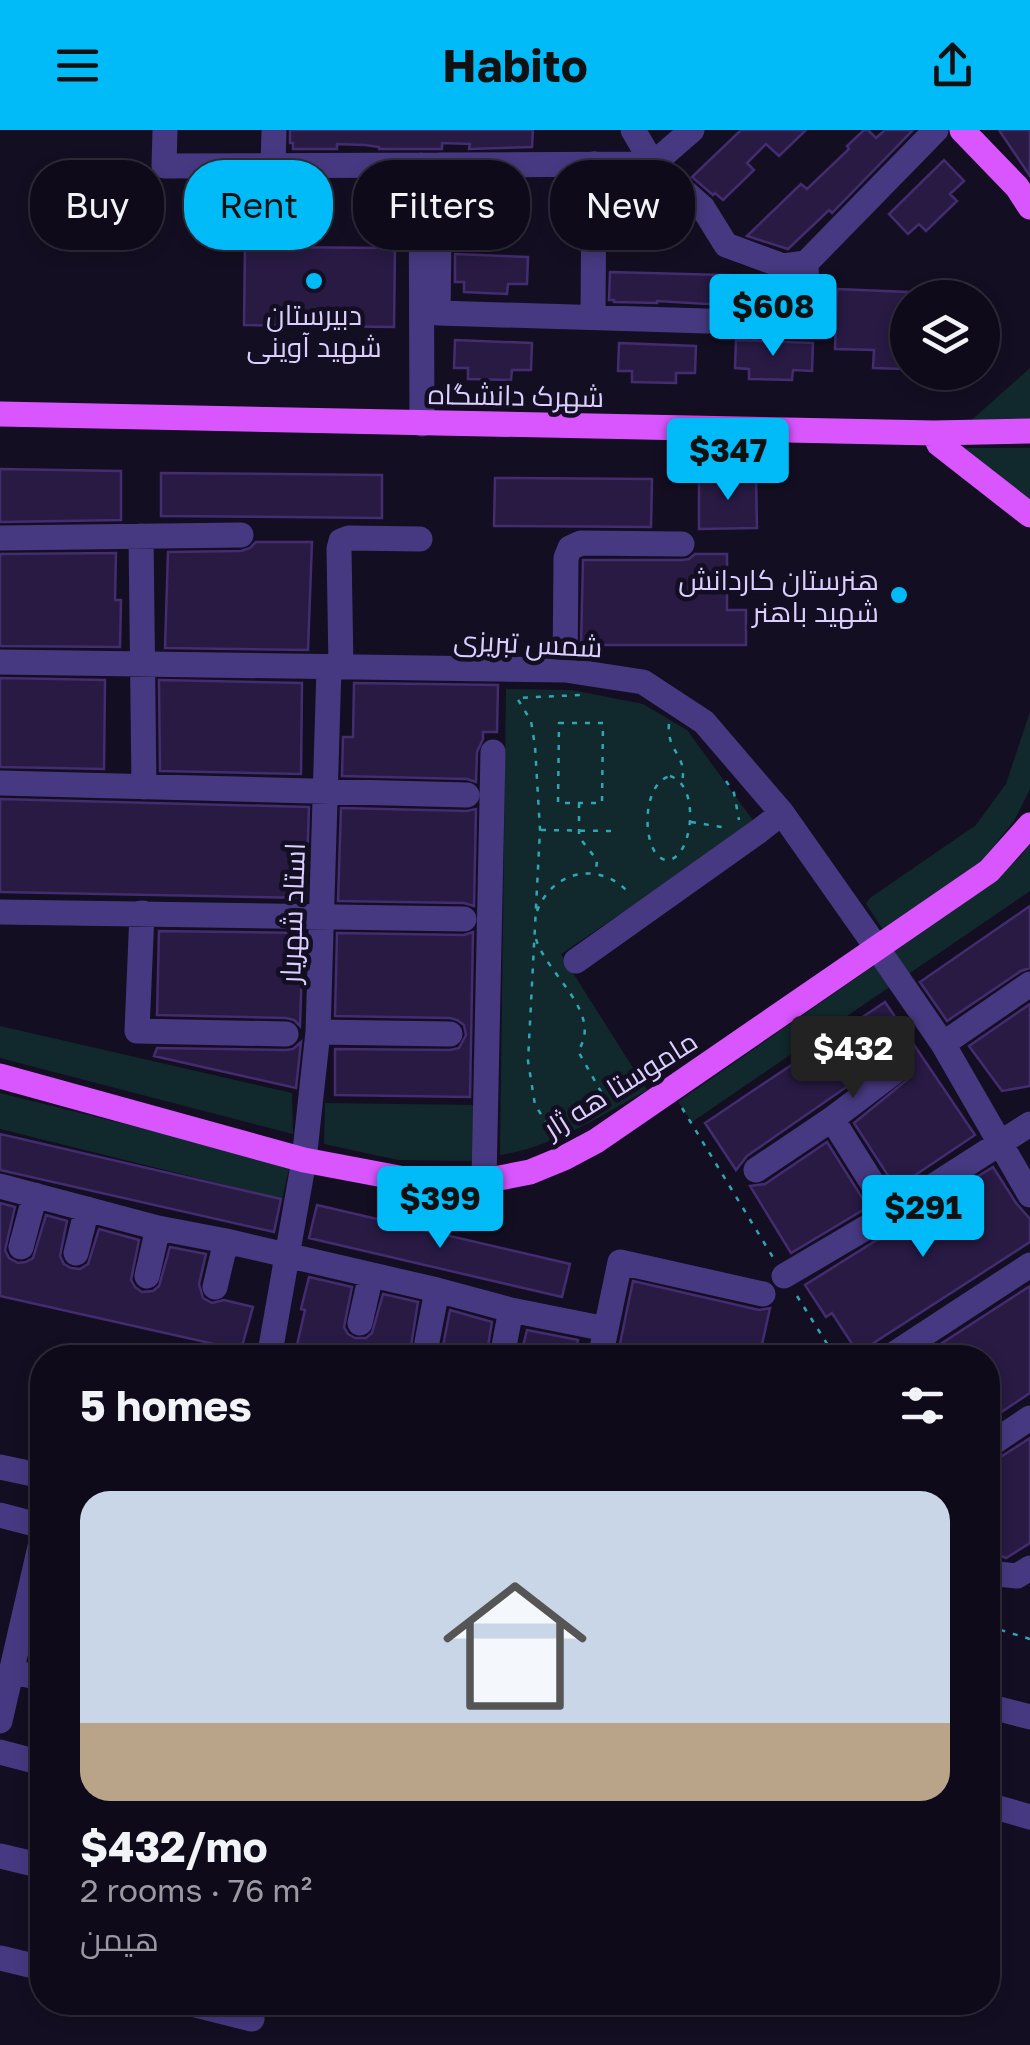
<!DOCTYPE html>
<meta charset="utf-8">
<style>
body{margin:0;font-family:"Golos Text",Cairo,sans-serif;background:#181323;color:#f1f3f6;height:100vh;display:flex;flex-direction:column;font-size:38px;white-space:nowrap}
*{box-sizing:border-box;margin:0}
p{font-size:32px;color:#9b9aa2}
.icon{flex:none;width:55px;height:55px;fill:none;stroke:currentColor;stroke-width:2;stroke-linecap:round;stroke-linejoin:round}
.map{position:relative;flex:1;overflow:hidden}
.sheet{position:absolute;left:30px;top:1215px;width:970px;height:670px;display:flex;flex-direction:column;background:#0f0a1a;border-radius:40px;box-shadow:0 5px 15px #0003,0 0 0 2px #2f2b39}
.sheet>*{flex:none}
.guide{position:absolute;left:30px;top:30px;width:970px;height:90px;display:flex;gap:20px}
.controls{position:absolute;left:890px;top:150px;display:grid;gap:20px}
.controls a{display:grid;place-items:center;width:110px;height:110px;border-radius:50%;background:#0f0a1a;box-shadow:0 5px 15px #0003,0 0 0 2px #2f2b39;font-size:50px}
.price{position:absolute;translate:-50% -85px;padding:0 22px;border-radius:10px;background:#01baf8;color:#111;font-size:32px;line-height:65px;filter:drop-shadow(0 2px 5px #0008)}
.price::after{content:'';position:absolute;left:50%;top:60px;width:30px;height:22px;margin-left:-15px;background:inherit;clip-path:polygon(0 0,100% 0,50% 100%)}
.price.selected{background:#222;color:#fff}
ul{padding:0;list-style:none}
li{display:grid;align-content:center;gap:20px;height:530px;padding:0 50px}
li span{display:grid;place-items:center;height:310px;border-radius:30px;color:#555}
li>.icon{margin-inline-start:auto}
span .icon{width:180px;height:180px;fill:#fffc;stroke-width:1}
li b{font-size:42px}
h2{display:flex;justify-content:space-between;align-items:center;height:120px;padding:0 50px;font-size:42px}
.tag{padding:0 35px;border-radius:40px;background:#0f0a1a;box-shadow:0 5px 15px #0003,0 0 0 2px #2f2b39;font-size:35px;line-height:90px}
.tag.selected{background:#01baf8;color:#111}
header{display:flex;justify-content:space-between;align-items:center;height:130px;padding:0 50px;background:#01baf8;color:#111;font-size:45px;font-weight:700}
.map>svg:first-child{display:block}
.green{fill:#11292c}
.building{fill:#281a43;stroke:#432c6f;stroke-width:2.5}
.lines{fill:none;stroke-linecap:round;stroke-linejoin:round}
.path{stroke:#2fa7b3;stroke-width:2.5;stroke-dasharray:5 8;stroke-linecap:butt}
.minor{stroke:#473981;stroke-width:25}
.major{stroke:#d956fe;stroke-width:25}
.poi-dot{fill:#01baf8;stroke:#140e22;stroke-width:4}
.labels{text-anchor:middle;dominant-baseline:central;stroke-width:9;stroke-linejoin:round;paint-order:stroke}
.poi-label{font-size:28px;fill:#dccfff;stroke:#140e22}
.street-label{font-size:28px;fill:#dccfff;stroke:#140e22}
</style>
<header><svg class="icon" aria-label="menu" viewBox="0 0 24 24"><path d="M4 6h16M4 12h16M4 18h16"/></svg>Habito<svg class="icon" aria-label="share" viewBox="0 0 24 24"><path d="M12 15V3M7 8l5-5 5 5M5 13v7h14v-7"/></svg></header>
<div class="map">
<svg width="1030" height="1915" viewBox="0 0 1030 1915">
<rect width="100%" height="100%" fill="#140e22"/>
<!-- green -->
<path class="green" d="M1030,238V293L967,294Z
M959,318H1030V372Z
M506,559L572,560L643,574L687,600L755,693L561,824L647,960C600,986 554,1017 500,1025Z
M1030,582V659L1014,691L983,730L884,801L866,774L870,768L976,695L1006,654Z
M1030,714V761L692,992L678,972L977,764L1020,727Z
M0,896L292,963L293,1004L0,928Z
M0,963L290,1035L282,1069L0,999Z
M325,973L475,975L474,1031L398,1030L324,1014Z"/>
<!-- building -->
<path class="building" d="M290,0H533L532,17L469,19L470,14L442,13V19H379V17L365,15L337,14V19H293V13H290Z
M741,0H806L779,26L766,14L747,33L754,40L723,70L715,63L713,65L692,47Z
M864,0H868L876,8L885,0H913L832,83L829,80L788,119L747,106L801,54L807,59L849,19L847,16Z
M999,0H1030V46Z
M944,30L964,51L950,64L957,71L926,101L919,94L908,104L889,84Z
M456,56L528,59L527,87L508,86V96L464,95V84H456Z
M621,67L665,70V80L679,81L677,109L610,104V76L621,77Z
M245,117L395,118L394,197L244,195Z
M455,124L528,127L527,154H508L507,164L464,162V152H455Z
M610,142L761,146L760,173H741V176L657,171V173L614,172V170H609Z
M837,159L908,162L905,239L873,238L874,220L835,219Z
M455,210L532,213L531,240H512L511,250L468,249V238H454Z
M736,210L813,213L812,241L793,240L792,250L749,249V239L735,238Z
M619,213L696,216L695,243H676V253L632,252V241H618Z
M0,339L121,341V390L0,392Z
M161,343L382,345V388L161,386Z
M756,346L757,398L699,399V347Z
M495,348L652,349L651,397L494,396Z
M256,412H312L308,520L165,518L168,422L241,421L250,418Z
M116,423L115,470H121L120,517L0,516V424Z
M695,424H727V480H746V515H581L583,430H682L689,429Z
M0,548L105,550L104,639L0,637Z
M159,550L302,553L301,644L160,641Z
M354,553L498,555L497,602H483V609L477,622L476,652L467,649L342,646L343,607H353Z
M0,669L309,677L306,768L0,762Z
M341,678L467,681L476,679L474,776L464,773L338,771Z
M1030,776V838L1021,841L947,891L920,852Z
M159,801L303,803L300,896L294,890L286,888L157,885Z
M473,802L470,967L335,965V919L450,920L459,918L466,905L464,895L457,890L450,888L335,886L337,803L464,805Z
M885,872L975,1005L896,1058L854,993L908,949L910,941L907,933L901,928L891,926L747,1026L736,1040L705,993Z
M1030,874V956L1002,961L969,916Z
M301,912L296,958L154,926L157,918L286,920L293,919Z
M0,1004L281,1069L274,1102L0,1040Z
M827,1012L868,1077L791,1123L750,1056L765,1054Z
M993,1037L1016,1073L1030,1089V1112L858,1223L832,1183L826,1187L805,1155Z
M0,1073L15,1077L5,1120L9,1128L18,1133L26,1132L33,1128L46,1085L67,1091L60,1126L64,1134L71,1138L80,1139L88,1134L99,1099L139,1110L131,1150L135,1157L142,1162L153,1161L159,1156L170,1117L206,1124L199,1154L203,1168L212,1173L224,1170L253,1177L241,1220L0,1166Z
M317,1075L570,1134L562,1167L309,1108Z
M309,1147L352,1157L344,1197L348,1204L355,1208H366L372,1203L383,1164L418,1172L411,1216L416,1224L423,1228H294L305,1180L301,1179Z
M633,1151L759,1180L770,1178L759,1228H617Z
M1030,1156V1263L988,1291V1228H919Z
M450,1180L492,1192L486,1228H432L439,1223L443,1216Z
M527,1200L578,1210L574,1228H520Z
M1030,1308V1413L1006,1428L988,1421V1335Z"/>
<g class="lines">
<!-- path -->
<path class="path" d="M559,593H603L602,673H558Z
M669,594C666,621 688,626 682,651
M670,646C702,656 692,730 667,730C642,729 639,654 670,646Z
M726,651L734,663L739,690
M579,673V707L597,730L596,742
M691,692L728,698
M541,700L611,701
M537,781C553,740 600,730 630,764
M536,809C547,845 604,883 578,921L609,976
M682,978L774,1129
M548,995L535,975L528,931L540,700L535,616L531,591L517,568L580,565
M797,1166L836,1228
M988,1496L1030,1509"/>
<!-- minor -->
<path class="minor" d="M165,0L164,36L440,35
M633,0L653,34L703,78L726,115L783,136L806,133L808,194L438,183L440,35L653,34L692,0
M421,35L422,294
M273,36L274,0
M806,133L936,0
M593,187L594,34
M141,406L144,657
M0,408L241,405
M0,532L565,540L643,552L704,592L782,683L877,818L943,914L1030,1065
M341,537L339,419L341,411L349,408L420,409
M565,540L566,428L570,418L581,413L682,414
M0,653L467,665
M0,782L464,789
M142,783L137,901L286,904
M576,831L759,701L782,683
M318,902L450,904
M943,914L1030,854
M832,989L891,1083
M756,1040L832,989L894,942
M484,1051L493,622
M0,1056L158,1098L226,1111L437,1160L511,1180L606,1199
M21,1117L35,1065
M76,1123L87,1079
M147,1146L158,1098
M784,1146L891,1083L1030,994
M215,1157L226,1111
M360,1193L371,1145
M427,1212L437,1160
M502,1226L511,1180
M269,1228L304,1030L318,902L329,537
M600,1228L620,1132L763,1164
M888,1228L1030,1135
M988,1316L1030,1288
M0,1337L42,1346
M0,1385L42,1396
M988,1443L1017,1446L1030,1438
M12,1541L42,1549
M988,1576L1030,1587
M0,1591L42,1408
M0,1622L42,1633
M988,1675L1030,1687
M0,1726L42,1736
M0,1828L42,1838
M184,1872L252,1889"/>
<!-- major -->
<path class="major" d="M962,0L1017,57L1030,77
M0,284L934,303L1030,301
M934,303L939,314L1030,385
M0,946L304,1030L431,1054L484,1051L530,1042L564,1028L596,1011L989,741L1030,695"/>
</g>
<!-- markers -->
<g class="poi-dot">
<circle cx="314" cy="151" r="10"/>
<circle cx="899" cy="465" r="10"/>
</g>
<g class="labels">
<!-- poi labels -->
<g class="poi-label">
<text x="314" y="184">دبیرستان<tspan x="314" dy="32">شهید آوینی</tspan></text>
<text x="879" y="449" text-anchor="end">هنرستان کاردانش<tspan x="879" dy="32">شهید باهنر</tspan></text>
</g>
<!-- street labels -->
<g class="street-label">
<text transform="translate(516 265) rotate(1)">شهرک دانشگاه</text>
<text transform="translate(528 513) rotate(3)">شمس تبریزی</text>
<text transform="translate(292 783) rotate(-88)">استاد شهریار</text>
<text transform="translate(620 954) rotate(-32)">ماموستا هه ژار</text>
</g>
</g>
</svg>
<div class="controls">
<a><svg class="icon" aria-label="layers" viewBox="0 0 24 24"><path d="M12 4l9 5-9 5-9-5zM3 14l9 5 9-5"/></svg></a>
</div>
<b class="price" style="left:773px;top:229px">$608</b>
<b class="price" style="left:728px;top:373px">$347</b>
<b class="price selected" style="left:853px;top:971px">$432</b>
<b class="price" style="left:440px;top:1121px">$399</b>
<b class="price" style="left:923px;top:1130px">$291</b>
<div class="guide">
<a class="tag">Buy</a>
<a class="tag selected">Rent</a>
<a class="tag">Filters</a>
<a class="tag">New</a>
</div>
<section class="sheet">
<h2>5 homes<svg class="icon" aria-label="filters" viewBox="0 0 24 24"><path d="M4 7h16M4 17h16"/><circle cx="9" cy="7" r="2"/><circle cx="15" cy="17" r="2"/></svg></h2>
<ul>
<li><span style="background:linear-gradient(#c9d6e8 75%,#b9a48a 0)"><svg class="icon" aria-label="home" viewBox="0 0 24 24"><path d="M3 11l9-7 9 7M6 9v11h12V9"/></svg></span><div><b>$432/mo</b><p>2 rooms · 76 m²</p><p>هیمن</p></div></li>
</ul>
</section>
</div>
